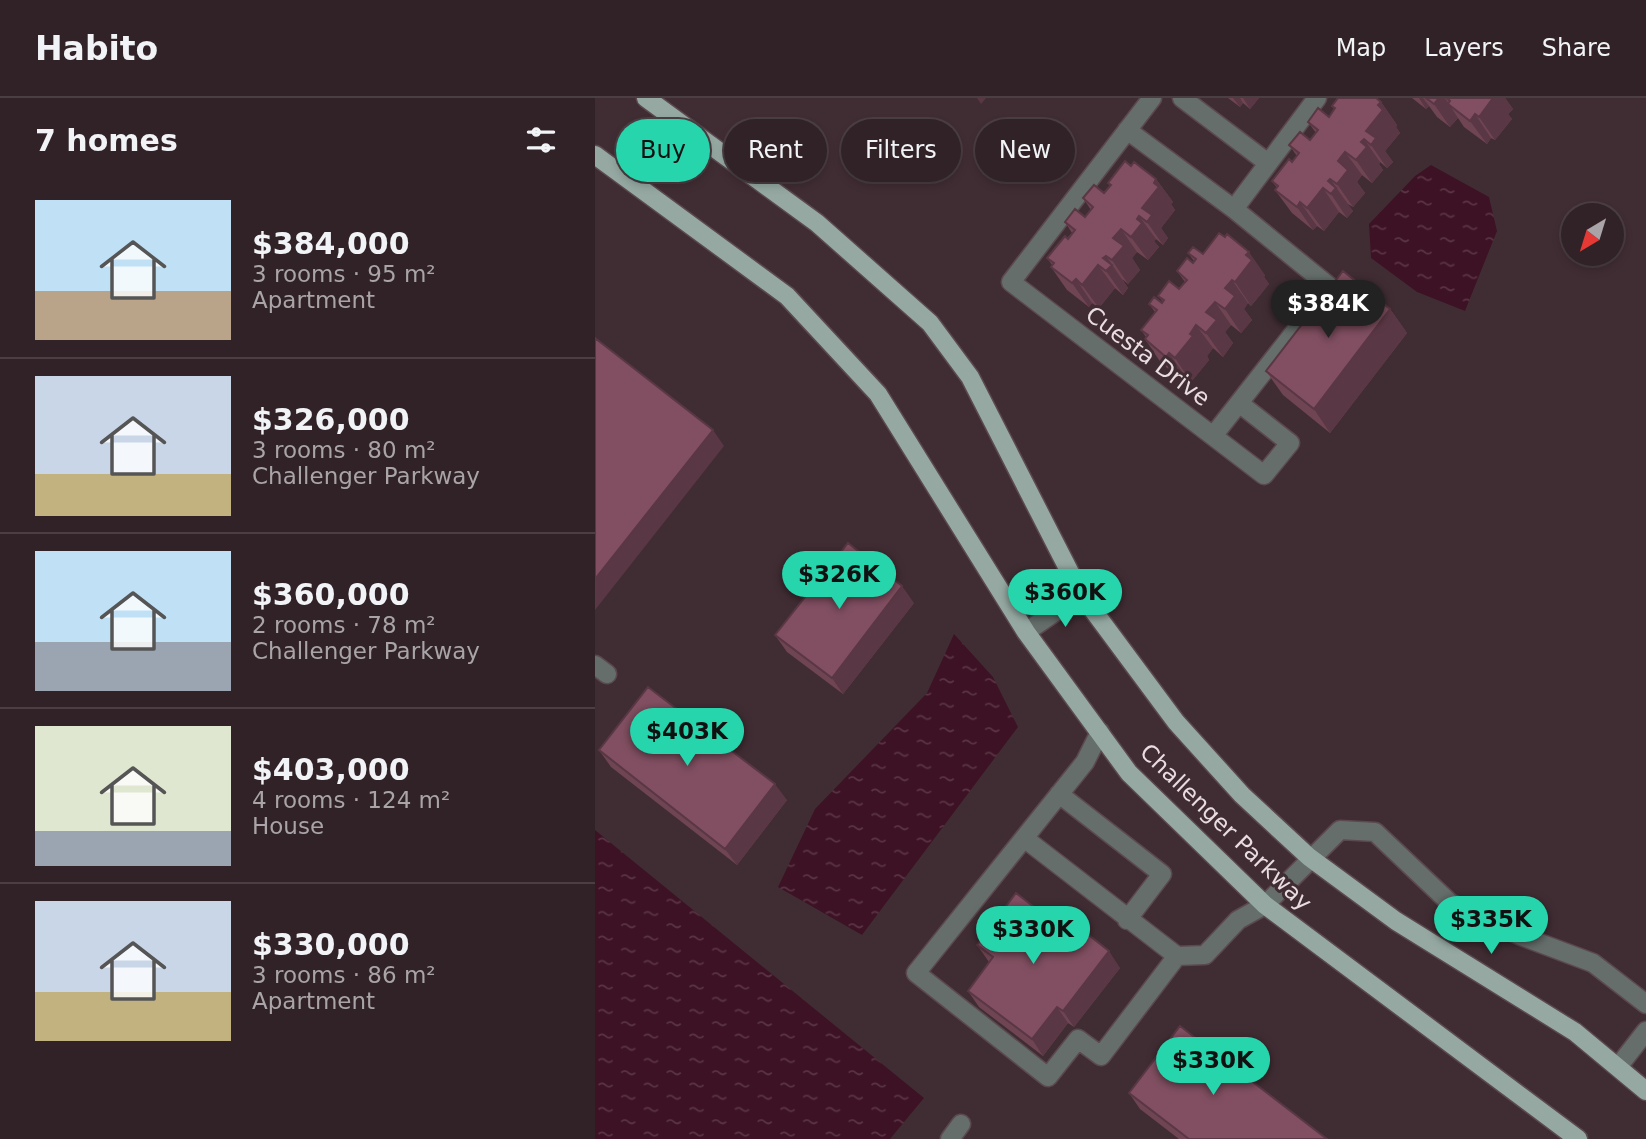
<!DOCTYPE html>
<meta charset="utf-8">
<style>
body{margin:0;font-family:"DejaVu Sans",sans-serif;background:#3c2f32;color:#f1f3f6;height:100vh;display:flex;flex-direction:column;font-size:26px;white-space:nowrap}
*{box-sizing:border-box;margin:0}
p{font-size:23px;color:#a8a4a7}
.icon{flex:none;width:38px;height:38px;fill:none;stroke:currentColor;stroke-width:2;stroke-linecap:round;stroke-linejoin:round}
.map{position:relative;flex:1;overflow:hidden}
.side{display:flex;flex-direction:column;background:#302226;width:595px}
.side>*{flex:none}
.top-card{position:absolute;left:21px;top:21px;width:665px;height:63px;display:flex;gap:14px}
.needle{width:46px;rotate:218deg}
.tools{position:absolute;left:966px;top:105px;display:grid;gap:14px}
.tools a{display:grid;place-items:center;width:63px;height:63px;border-radius:50%;background:#302226;box-shadow:0 4px 10px #0003,0 0 0 2px #4b3f43;font-size:35px}
.price{position:absolute;translate:-50% -60px;padding:0 16px;border-radius:24px;background:#27d5ad;color:#111;font-size:23px;line-height:46px;filter:drop-shadow(0 2px 4px #0008)}
.price::after{content:'';position:absolute;left:50%;top:42px;width:21px;height:16px;margin-left:-10px;background:inherit;clip-path:polygon(0 0,100% 0,50% 100%)}
.price.selected{background:#222;color:#fff}
ul{padding:0;list-style:none}
li{display:flex;align-items:center;gap:21px;height:175px;padding:0 35px}
li+li{border-top:2px solid #4b3f43}
li span{display:grid;place-items:center;flex:none;width:196px;height:140px;border-radius:0px;color:#555}
li>.icon{margin-inline-start:auto}
span .icon{width:84px;height:84px;fill:#fffc;stroke-width:1}
li b{font-size:30px}
h2{display:flex;justify-content:space-between;align-items:center;height:84px;padding:0 35px;font-size:30px}
.chip{padding:0 24px;border-radius:32px;background:#302226;box-shadow:0 4px 10px #0003,0 0 0 2px #4b3f43;font-size:24px;line-height:63px}
.chip.selected{background:#27d5ad;color:#111}
header{display:flex;align-items:center;gap:42px;box-sizing:border-box;height:98px;padding:0 35px;background:#302226;border-bottom:2px solid #4b3f43}
header strong{font-size:33px}
nav{display:flex;gap:38px;margin-inline-start:auto;font-size:24px}
main{display:flex;flex:1;min-height:0}
.map>svg:first-child{display:block}
.water{fill:url(#water-ripples)}
.lines{fill:none;stroke-linecap:round;stroke-linejoin:round}
.minor-casing{stroke:#5b494f;stroke-width:21}
.major-casing{stroke:#5b494f;stroke-width:21}
.minor{stroke:#656e6b;stroke-width:18}
.major{stroke:#95a9a2;stroke-width:18}
.wall{fill:#6f4453}
.shaded-wall{fill:#5a3744}
.building{fill:#814f61;stroke:#5a3744;stroke-width:2}
.labels{text-anchor:middle;dominant-baseline:central;stroke-width:6;stroke-linejoin:round;paint-order:stroke}
.street-label{font-size:23px;fill:#e9dde1;stroke:#402d33}
</style>
<header>
<strong>Habito</strong>
<nav><a>Map</a><a>Layers</a><a>Share</a></nav>
</header>
<main>
<section class="side">
<h2>7 homes<svg class="icon" aria-label="filters" viewBox="0 0 24 24"><path d="M4 7h16M4 17h16"/><circle cx="9" cy="7" r="2"/><circle cx="15" cy="17" r="2"/></svg></h2>
<ul>
<li><span style="background:linear-gradient(#bfe0f5 65%,#b9a48a 0)"><svg class="icon" aria-label="home" viewBox="0 0 24 24"><path d="M3 11l9-7 9 7M6 9v11h12V9"/></svg></span><div><b>$384,000</b><p>3 rooms · 95 m²</p><p>Apartment</p></div></li>
<li><span style="background:linear-gradient(#c9d6e8 70%,#c2b280 0)"><svg class="icon" aria-label="home" viewBox="0 0 24 24"><path d="M3 11l9-7 9 7M6 9v11h12V9"/></svg></span><div><b>$326,000</b><p>3 rooms · 80 m²</p><p>Challenger Parkway</p></div></li>
<li><span style="background:linear-gradient(#bfe0f5 65%,#9aa5b1 0)"><svg class="icon" aria-label="home" viewBox="0 0 24 24"><path d="M3 11l9-7 9 7M6 9v11h12V9"/></svg></span><div><b>$360,000</b><p>2 rooms · 78 m²</p><p>Challenger Parkway</p></div></li>
<li><span style="background:linear-gradient(#dfe7d0 75%,#9aa5b1 0)"><svg class="icon" aria-label="home" viewBox="0 0 24 24"><path d="M3 11l9-7 9 7M6 9v11h12V9"/></svg></span><div><b>$403,000</b><p>4 rooms · 124 m²</p><p>House</p></div></li>
<li><span style="background:linear-gradient(#c9d6e8 65%,#c2b280 0)"><svg class="icon" aria-label="home" viewBox="0 0 24 24"><path d="M3 11l9-7 9 7M6 9v11h12V9"/></svg></span><div><b>$330,000</b><p>3 rooms · 86 m²</p><p>Apartment</p></div></li>
</ul>
</section>
<div class="map">
<svg width="1051" height="1041" viewBox="0 0 1051 1041">
<defs>
<pattern id="water-ripples" width="26" height="14" patternUnits="userSpaceOnUse" patternTransform="scale(1.75)"><rect width="26" height="14" fill="#3d1224"/><path d="M2 4q2-2 4 0t4 0M15 11q2-2 4 0t4 0" fill="none" stroke="#593444"/></pattern>
</defs>
<rect width="100%" height="100%" fill="#402d33"/>
<!-- water -->
<path class="water" d="M836,67L894,99L902,133L870,213L822,194L776,160L774,126L820,78Z
M359,536L398,579L423,629L267,837L183,789L220,711L332,595Z
M0,732L329,1000L295,1041H0Z"/>
<g class="lines">
<!-- minor casing -->
<g class="minor-casing">
<path id="minor" d="M557,0L416,184L669,377L695,345L644,305
M587,0L673,65
M532,32L639,111
M618,338L735,189L639,111L722,0
M431,534L486,496
M0,567L12,576
M505,634L490,664L321,875L453,979L483,941L506,958L582,858L610,857L643,822L670,807L745,732L780,734L855,805L926,838L998,865L1051,906
M464,696L567,776L532,822
M429,740L582,858
M1023,969L1051,933
M355,1041L366,1026"/>
</g>
<!-- major casing -->
<g class="major-casing">
<path id="major" d="M51,0L222,125L335,225L375,279L486,496L581,624L647,697L714,759L801,823L980,934L1051,993
M0,57L192,198L283,296L431,534L534,675L670,807L983,1041"/>
</g>
<!-- minor -->
<use href="#minor" class="minor"/>
<!-- major -->
<use href="#major" class="major"/>
</g>
<!-- wall -->
<path class="wall" d="M633,0H664L655,11L648,5L645,9Z
M817,0H910L918,11L913,16L917,21L900,42L896,40L892,46L869,29L863,20L855,29L842,19L834,8L831,11Z
M786,4L802,27L801,29L805,35L790,53L798,64L792,70L785,64L784,66L788,72L777,85L767,77L762,84L770,95L758,109L751,105L758,113L752,120L744,114L729,133L722,128L718,132L697,115L680,92L682,90L677,83L697,64L702,58L694,47L715,42L721,35L713,24L734,19L739,11L737,8Z
M536,68L561,81L578,104L576,106L580,112L566,130L573,140L568,147L561,141L559,143L564,149L553,162L542,154L537,160L545,172L533,186L527,181L533,190L528,197L520,190L504,210L497,205L494,209L472,192L456,169L457,167L452,160L477,135L470,124L490,119L496,112L488,100L509,95L515,88L513,85Z
M593,155L608,156L670,177L669,179L674,186L656,208L653,205L649,211L657,222L646,235L636,227L630,234L638,245L628,259L618,250L612,258L614,262L596,284L590,278L587,282L566,265L550,241L551,239L546,232L560,214L554,206L567,205L568,204L563,198L584,191L590,184L582,173L599,163Z
M795,211L812,235L735,335L688,297L671,273Z
M319,505L248,596L192,554L180,537Z
M4,652L192,702L142,767L16,669Z
M475,837L525,870L479,929L473,925L448,958L384,909L373,893L394,864L382,847Z
M534,995L732,1041H584L545,1011Z"/>
<!-- shaded-wall -->
<path class="shaded-wall" d="M382,0H391L386,6Z
M638,0H645L648,5L645,9Z
M648,0H664L655,11Z
M824,0H828L834,8L831,11Z
M844,0H850L863,20L855,29L839,6Z
M898,0H910L918,11L913,16L917,21L900,42L884,19Z
M786,4L802,27L801,29L805,35L790,53L798,64L792,70L776,47L771,33Z
M880,16L896,40L892,46L875,23Z
M769,41L785,64L784,66L788,72L777,85L761,62L766,44Z
M750,54L767,77L762,84L770,95L758,109L742,86L743,63Z
M561,81L578,104L576,106L580,112L566,130L573,140L568,147L552,124L547,110Z
M735,81L758,113L752,120L736,96L733,83Z
M728,90L744,114L729,133L712,110Z
M705,104L722,128L718,132L702,109Z
M544,118L561,141L559,143L564,149L553,162L536,139L542,121Z
M526,131L542,154L537,160L545,172L533,186L517,162L518,140Z
M654,154L670,177L669,179L674,186L656,208L640,184L651,157Z
M511,158L533,190L528,197L511,173L508,160Z
M503,167L520,190L504,210L487,187Z
M481,181L497,205L494,209L477,185Z
M637,182L653,205L649,211L657,222L646,235L630,211V190Z
M620,204L636,227L630,234L638,245L628,259L611,235V214Z
M795,211L812,235L735,335L719,311Z
M601,227L618,250L612,258L614,262L596,284L580,260Z
M574,255L590,278L587,282L571,259Z
M118,332L129,348L0,512V481Z
M307,488L319,505L248,596L237,580Z
M180,686L192,702L142,767L130,751Z
M514,853L525,870L479,929L468,913Z
M462,909L473,925L448,958L437,941Z"/>
<!-- building -->
<path class="building" d="M743,0H781L786,4L783,7L788,12L771,33L781,40L776,47L769,41L766,44L772,49L761,62L750,54L743,63L753,72L742,86L735,81L733,83L741,90L736,96L728,90L712,110L705,104L702,109L680,92L683,88L677,83L694,61L697,64L704,55L694,47L705,34L715,42L723,32L713,24L723,10L734,19L740,10L737,8Z
M831,0H844L839,6Z
M852,0H898L884,19L880,16L875,23L853,6L855,3Z
M530,63L536,68L539,64L561,81L559,85L564,89L547,110L557,117L552,124L544,118L542,121L547,125L536,139L526,131L518,140L529,148L517,162L511,158L508,160L517,167L511,173L503,167L487,187L481,181L477,185L456,169L459,165L452,160L470,138L473,141L480,132L470,124L480,111L490,119L498,109L488,100L499,87L509,95L516,87L513,85Z
M624,135L630,139L632,136L654,154L651,157L657,162L640,184L637,182L630,190L640,198L630,211L620,204L611,214L622,222L611,235L601,227L595,236L598,238L580,260L574,255L571,259L550,241L553,237L546,232L562,212L554,206L559,199L567,205L569,202L563,198L574,183L584,191L592,182L582,173L592,160L598,165L601,161L593,155L598,149L608,156Z
M748,173L795,211L719,311L671,273Z
M0,240L118,332L0,481Z
M253,445L307,488L237,580L180,537Z
M53,589L180,686L130,751L4,652Z
M421,795L475,837L482,828L514,853L468,913L462,909L437,941L373,893L398,859L382,847Z
M585,928L732,1041H594L534,995Z"/>
<g class="labels">
<!-- street labels -->
<g class="street-label">
<text transform="translate(553 258) rotate(37)">Cuesta Drive</text>
<text transform="translate(631 729) rotate(44)">Challenger Parkway</text>
</g>
</g>
</svg>
<div class="tools">
<a><svg class="needle" viewBox="-14 -14 28 28"><path d="M0-13l5 13h-10z" fill="#e53935"/><path d="M0 13l5-13h-10z" fill="#a8a4a7"/></svg></a>
</div>
<b class="price selected" style="left:733px;top:242px">$384K</b>
<b class="price" style="left:244px;top:513px">$326K</b>
<b class="price" style="left:470px;top:531px">$360K</b>
<b class="price" style="left:92px;top:670px">$403K</b>
<b class="price" style="left:896px;top:858px">$335K</b>
<b class="price" style="left:438px;top:868px">$330K</b>
<b class="price" style="left:618px;top:999px">$330K</b>
<div class="top-card">
<a class="chip selected">Buy</a>
<a class="chip">Rent</a>
<a class="chip">Filters</a>
<a class="chip">New</a>
</div>
</div>
</main>
